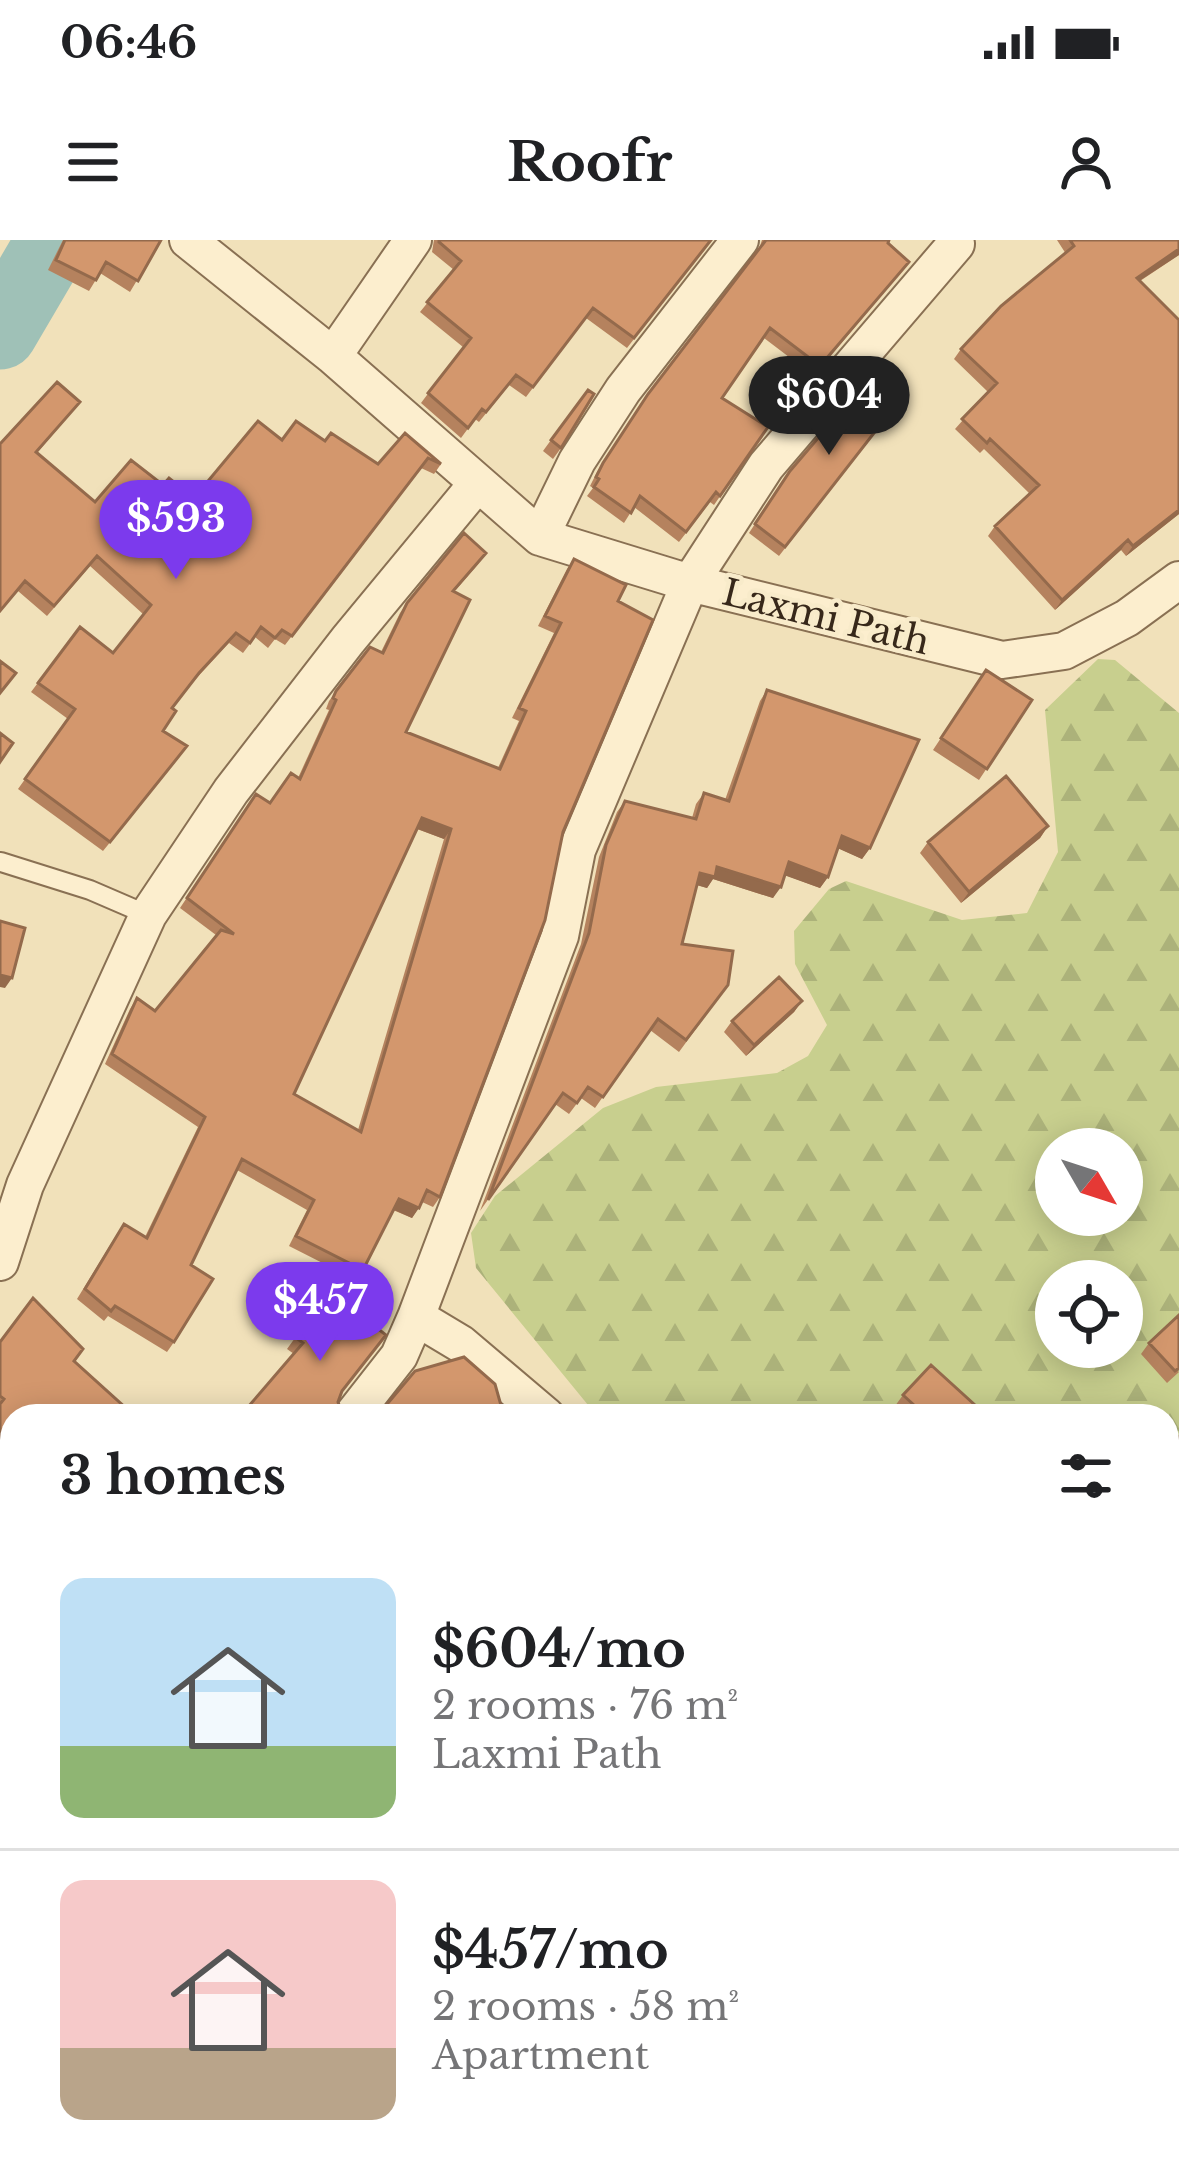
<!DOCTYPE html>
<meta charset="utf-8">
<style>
body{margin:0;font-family:"Libre Baskerville",serif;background:#f6f6f6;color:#202124;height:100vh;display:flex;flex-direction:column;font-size:45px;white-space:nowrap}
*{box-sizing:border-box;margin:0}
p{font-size:39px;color:#757577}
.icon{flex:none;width:66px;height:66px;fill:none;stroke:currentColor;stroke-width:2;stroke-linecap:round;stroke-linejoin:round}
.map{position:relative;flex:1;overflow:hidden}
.sheet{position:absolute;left:0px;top:1164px;width:1179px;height:771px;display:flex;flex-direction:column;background:#fff;border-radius:36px 36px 0 0;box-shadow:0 6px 30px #0003}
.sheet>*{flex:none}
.needle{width:78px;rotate:129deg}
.controls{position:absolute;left:1035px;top:888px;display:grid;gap:24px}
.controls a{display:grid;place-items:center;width:108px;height:108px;border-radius:50%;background:#fff;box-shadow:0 6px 30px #0003;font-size:60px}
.price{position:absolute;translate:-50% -102px;padding:0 27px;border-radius:42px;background:#7c3aed;color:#fff;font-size:39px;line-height:78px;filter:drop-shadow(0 3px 6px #0008)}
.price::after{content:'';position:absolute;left:50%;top:72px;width:36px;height:27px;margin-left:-18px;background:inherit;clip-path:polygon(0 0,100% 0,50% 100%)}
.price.on{background:#222;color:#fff}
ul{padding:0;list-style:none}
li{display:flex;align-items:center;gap:36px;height:300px;padding:0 60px}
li+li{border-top:3px solid #e0e0e0}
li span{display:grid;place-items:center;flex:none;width:336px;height:240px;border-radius:24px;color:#555}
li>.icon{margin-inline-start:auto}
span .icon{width:144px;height:144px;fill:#fffc;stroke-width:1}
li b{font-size:51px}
h2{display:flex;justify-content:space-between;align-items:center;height:144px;padding:0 60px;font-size:51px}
.status{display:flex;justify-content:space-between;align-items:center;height:84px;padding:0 60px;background:#fff;direction:ltr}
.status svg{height:33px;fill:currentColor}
header{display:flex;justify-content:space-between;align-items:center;height:156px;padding:0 60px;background:#fff;font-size:54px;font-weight:800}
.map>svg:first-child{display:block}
.forest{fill:url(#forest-firs);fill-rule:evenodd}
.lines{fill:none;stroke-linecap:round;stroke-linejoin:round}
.river{stroke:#9fc1b7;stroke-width:75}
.lane-casing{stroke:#897053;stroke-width:22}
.street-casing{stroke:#897053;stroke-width:40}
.lane{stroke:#fceece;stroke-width:18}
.street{stroke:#fceece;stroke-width:36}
.wall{fill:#b5825e;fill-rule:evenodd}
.shaded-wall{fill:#946a4c}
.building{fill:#d3976d;stroke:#946a4c;stroke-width:3;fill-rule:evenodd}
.labels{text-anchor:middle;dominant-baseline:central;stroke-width:9;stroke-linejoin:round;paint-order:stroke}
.street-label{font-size:36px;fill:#37281a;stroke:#f8ebca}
</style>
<div class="status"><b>06:46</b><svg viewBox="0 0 49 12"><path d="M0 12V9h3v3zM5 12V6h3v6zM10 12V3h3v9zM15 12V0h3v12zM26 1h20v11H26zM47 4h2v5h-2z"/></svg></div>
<header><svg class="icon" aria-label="menu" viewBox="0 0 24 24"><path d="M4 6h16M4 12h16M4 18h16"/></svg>Roofr<svg class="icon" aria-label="person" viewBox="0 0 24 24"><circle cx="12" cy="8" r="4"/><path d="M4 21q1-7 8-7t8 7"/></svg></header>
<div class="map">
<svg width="1179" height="1933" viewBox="0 0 1179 1933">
<defs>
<pattern id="forest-firs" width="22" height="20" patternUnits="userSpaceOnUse" patternTransform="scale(3)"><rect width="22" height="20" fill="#c8cf8e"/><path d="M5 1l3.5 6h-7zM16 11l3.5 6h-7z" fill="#acb27a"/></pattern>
</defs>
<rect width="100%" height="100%" fill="#f1e1ba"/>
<!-- forest -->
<path class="forest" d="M1098,419L1115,420L1179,473V1713L1167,1706V1176H597L476,1028L471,993L495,956L603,868L656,847L777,833L808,816L827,785L795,724L794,691L829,649L846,641L962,680L1027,673L1058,612L1045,470ZM1056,909H1122V975H1056ZM1056,1041H1122V1107H1056Z"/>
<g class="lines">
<!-- river -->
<path class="river" d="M0,92L54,0"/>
<!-- lane casing -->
<g class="lane-casing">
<path id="lane" d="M1,622L90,650L148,675"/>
</g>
<!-- street casing -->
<g class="street-casing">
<path id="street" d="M188,0L333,116L540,297L690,343L1002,420L1064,411L1127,378L1179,340
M333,116L413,0
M540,297L577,221L623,150L740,0
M0,1022L25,945L148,675L231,551L348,400L477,244
M416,1077L560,696L577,610L690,343L766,226L956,4
M352,1176L399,1116L416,1077L461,1104L546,1176
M0,1374L12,1413
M1167,1912L1179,1926
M257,1923L262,1933
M428,1923V1933"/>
</g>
<!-- lane -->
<use href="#lane" class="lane"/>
<!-- street -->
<use href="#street" class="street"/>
</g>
<!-- wall -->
<path class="wall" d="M63,0H161L130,52L100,33L89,51L48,30Z
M434,0H711L627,108L586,78L526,157L509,145L479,182L475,179L461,198L421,163L463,107L420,72L454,30L432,12Z
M762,0H889L888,3L909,22L814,136L764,98L722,158L768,187L714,265L710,262L679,302L634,267L624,283L587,256L593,248L590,246L597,232L648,154L758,12Z
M1057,0H1179V15L1140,41L1179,274L1126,316L1121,310L1055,370L988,296L995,286L1030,254L984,209L980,213L955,189L988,152L954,119L961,109L1066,14Z
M906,152L779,316L749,293L790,231Z
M80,162L37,213L95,262L163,245L194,258L282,200L325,201L378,224L405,193L441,224L434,234L421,228L285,405L275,399L268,408L255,397L243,413L229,403L192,443L173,468L163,491L180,516L103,611L18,549L68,479L31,452L80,387L113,413L143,374L90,326L47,376L18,351L0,204Z
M551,200L561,208L553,219L543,211Z
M574,319L618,361L563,592L440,957L433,967L422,962L412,978L393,970L356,1040L289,1006L307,970L237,930L191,1025L174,1102L167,1112L108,1076L104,1081L77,1059L117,994L145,997L198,887L105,824L130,769L137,758L155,771L216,695L180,668L256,554L270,563L298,538L329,470L326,469L329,461L370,407L381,412L400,373L407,363L479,323L454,352L406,492L498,528L519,481L512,478L554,393L538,386L567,329ZM417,589L444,599L358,890L294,854Z
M986,430L1032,460L979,540L933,510Z
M767,450L870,608L862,619L838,608L828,637L820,648L785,635L773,658L713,639L707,648L697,645L682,704L728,745L679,812L650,790L595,868L581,858L569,874L555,864L480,971L581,704L599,617L617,572L625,561L692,578L696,564L704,553L725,560L760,461Z
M1048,586L1040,598L961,663L920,613L928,602Z
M802,761L794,772L746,816L724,792L732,781Z
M329,1051L341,1154L338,1162L343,1176H240L294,1114L287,1109Z
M0,1102L74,1121L128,1170L124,1176H12V1266L0,1256Z
M1149,1103L1179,1132L1167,1143L1141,1114Z
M903,1155L987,1176H906L895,1166Z
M1167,1764L1179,1777V1877L1174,1881L1167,1873Z
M80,1923H216L220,1933H85Z
M296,1923H415L421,1933H298Z
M450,1923H722L719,1933H449Z"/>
<!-- shaded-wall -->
<path class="shaded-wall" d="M1179,9V15L1130,47L1137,38Z
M1179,270V274L1126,316L1133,306Z
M1128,300L1121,310L1055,370L1062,360Z
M422,578L451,589L444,599L415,588Z
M1048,586L1040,598L961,663L969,652Z
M842,596L870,608L862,619L835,607Z
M789,622L828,637L820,648L781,634Z
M717,627L781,647L773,658L713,639L707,648L693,644L700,633Z
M0,734L12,738L5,748L0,747Z
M802,761L794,772L746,816L754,805Z
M399,959L419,968L412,978L392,969Z
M12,1606V1614L0,1620V1611Z
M12,1921V1923H32L0,1932V1925Z"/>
<!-- building -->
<path class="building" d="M65,0H161L138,41L106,22L96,40L56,20Z
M439,0H711L634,98L593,68L533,147L516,135L486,172L482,169L468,188L428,153L471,98L427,62L461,21L439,2Z
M766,0H889L888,3L909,22L820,126L770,88L722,158L768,187L720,256L716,252L686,292L640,256L631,273L594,247L599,239L596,237L603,223L648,154Z
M1070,0H1179V9L1137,38L1179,80V270L1133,306L1128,300L1062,360L995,286L1039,245L990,199L987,203L962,179L997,143L961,109L1001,66L1074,6Z
M876,130L906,152L785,307L755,284L790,231Z
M57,142L80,162L36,212L95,262L131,220L163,245L169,238L194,258L258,181L282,200L296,181L325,201L331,193L378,224L405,193L441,224L428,218L292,396L282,390L275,398L261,387L250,403L236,393L199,433L172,468L176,471L163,491L187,506L110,602L25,539L75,469L38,443L80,387L113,413L151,365L97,316L54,366L25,341L0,371V204Z
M588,150L594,154L561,208L551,200Z
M464,293L486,313L453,351L470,360L406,492L500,529L526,471L519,468L561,383L545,376L574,319L626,345L618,361L653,380L563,592L545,680L440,957L427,950L419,968L399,959L363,1030L296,996L314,960L242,919L191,1025L213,1039L174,1102L115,1066L111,1071L85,1049L124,984L147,998L205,877L112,814L137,758L155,771L221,690L234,694L187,658L256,554L270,563L291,533L300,539L336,460L333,458L336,451L370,407L383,413L407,363ZM422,578L451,589L361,892L294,854Z
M0,421L16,433L0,453Z
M986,430L1032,460L987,529L941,498Z
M767,450L919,500L870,608L842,596L828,637L789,622L781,647L717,627L715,637L700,633L682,704L733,711L728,745L686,800L658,779L603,857L588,847L577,863L563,853L488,960L589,693L606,605L625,561L696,579L704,553L729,561Z
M0,493L13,503L0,522Z
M1006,536L1048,586L969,652L928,602Z
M0,681L25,688L12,738L0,735Z
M779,737L802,761L754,805L732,781Z
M329,1051L386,1095L342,1151L338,1162L343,1176H244L242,1174L303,1103L295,1097Z
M33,1058L83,1109L74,1121L128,1170L123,1176H12V1246L0,1236V1164L4,1159L0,1156V1102Z
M1179,1075V1128L1175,1131L1149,1103Z
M464,1117L495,1144L504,1176H413L411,1169L405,1176H377L415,1131Z
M931,1125L987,1176H926L903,1155Z
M1179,1197V1255L1167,1265V1212Z
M0,1478L12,1506V1606L0,1611Z
M1167,1510L1179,1522V1550L1167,1562Z
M0,1640L8,1663L0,1666Z
M12,1737V1921L0,1925V1740Z
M1167,1764L1179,1777V1858L1167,1844Z
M92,1923H216L220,1933H97Z
M307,1923H415L421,1933H308Z
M457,1923H722L719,1933H454Z
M800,1923H1064L1056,1933H797Z"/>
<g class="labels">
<!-- street labels -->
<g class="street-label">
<text transform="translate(826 377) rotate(14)">Laxmi Path</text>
</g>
</g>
</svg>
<div class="controls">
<a><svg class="needle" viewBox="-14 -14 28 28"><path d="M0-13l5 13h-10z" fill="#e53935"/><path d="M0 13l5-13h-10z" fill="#757577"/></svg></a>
<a><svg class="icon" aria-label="locate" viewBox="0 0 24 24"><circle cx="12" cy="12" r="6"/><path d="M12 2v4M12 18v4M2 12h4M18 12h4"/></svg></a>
</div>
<b class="price on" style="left:829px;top:218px">$604</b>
<b class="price" style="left:176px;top:342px">$593</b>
<b class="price" style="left:320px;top:1124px">$457</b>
<section class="sheet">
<h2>3 homes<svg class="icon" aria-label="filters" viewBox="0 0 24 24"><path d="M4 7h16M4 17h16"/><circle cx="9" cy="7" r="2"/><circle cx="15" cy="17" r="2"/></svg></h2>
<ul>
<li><span style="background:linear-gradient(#bfe0f5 70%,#8fb573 0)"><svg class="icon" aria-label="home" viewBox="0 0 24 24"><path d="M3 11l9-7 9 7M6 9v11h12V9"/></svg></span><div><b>$604/mo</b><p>2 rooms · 76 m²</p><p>Laxmi Path</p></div></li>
<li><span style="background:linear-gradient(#f6c9c9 70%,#b9a48a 0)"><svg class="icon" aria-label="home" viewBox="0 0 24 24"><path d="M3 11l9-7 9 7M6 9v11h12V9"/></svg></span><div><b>$457/mo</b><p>2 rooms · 58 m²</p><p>Apartment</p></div></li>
</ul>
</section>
</div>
